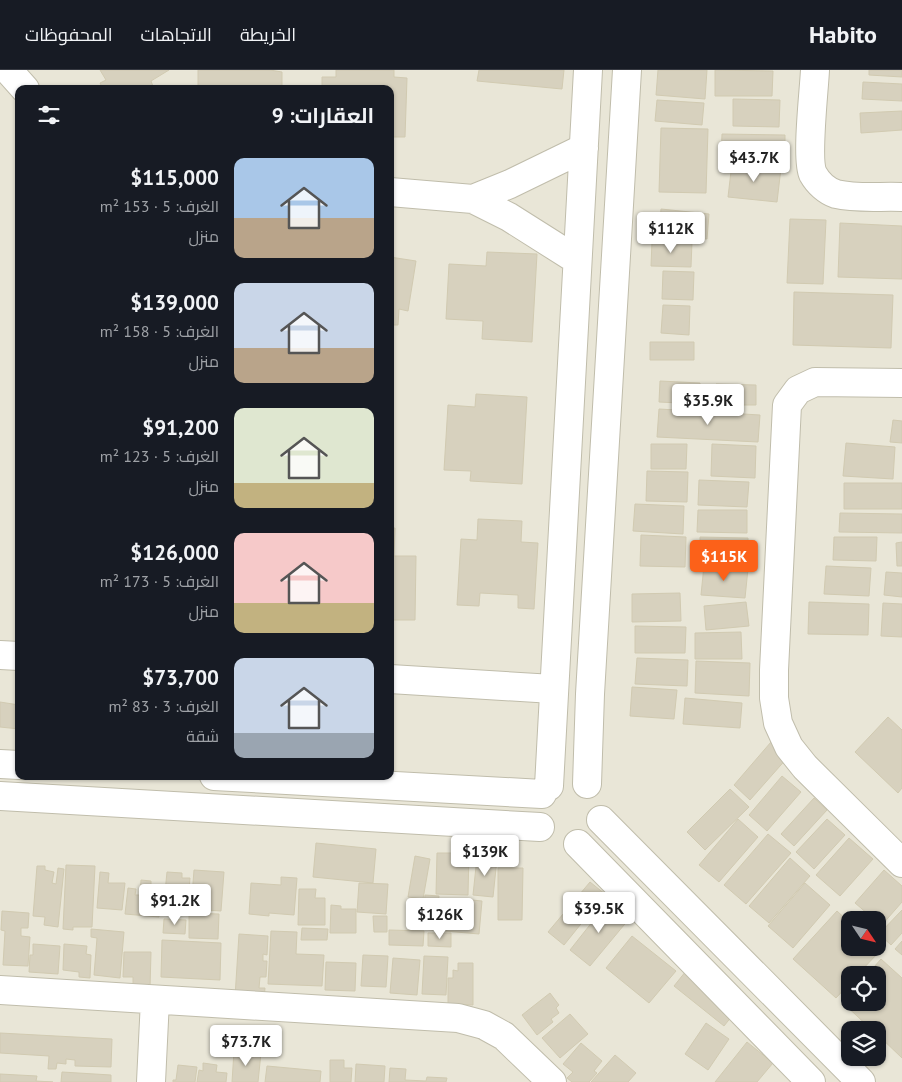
<!DOCTYPE html>
<html lang="ar">
<meta charset="utf-8">
<style>
body{margin:0;font-family:"PT Sans",Cairo,sans-serif;background:#242831;color:#f1f3f6;direction:rtl;height:100vh;display:flex;flex-direction:column;font-size:19px;white-space:nowrap}
*{box-sizing:border-box;margin:0}
p{font-size:16px;color:#9ea1a6}
.icon{flex:none;width:28px;height:28px;fill:none;stroke:currentColor;stroke-width:2;stroke-linecap:round;stroke-linejoin:round}
.map{position:relative;flex:1;overflow:hidden;direction:ltr}
.drawer{position:absolute;left:15px;top:15px;width:379px;height:695px;display:flex;flex-direction:column;background:#171b24;border-radius:10px;box-shadow:0 1px 4px #0004;direction:rtl}
.drawer>*{flex:none}
.needle{width:32px;rotate:125deg}
.fabs{position:absolute;left:841px;top:841px;display:grid;gap:10px}
.fabs a{display:grid;place-items:center;width:45px;height:45px;border-radius:10px;background:#171b24;box-shadow:0 1px 4px #0004;font-size:25px}
.price{position:absolute;translate:-50% -42px;padding:0 11px;border-radius:5px;background:#fff;color:#222;font-size:16px;line-height:32px;filter:drop-shadow(0 1px 2px #0008)}
.price::after{content:'';position:absolute;left:50%;top:30px;width:15px;height:11px;margin-left:-8px;background:inherit;clip-path:polygon(0 0,100% 0,50% 100%)}
.price.on{background:#fc6119;color:#fff}
ul{padding:0;list-style:none}
li{display:flex;align-items:center;gap:15px;height:125px;padding:0 20px}
li span{display:grid;place-items:center;flex:none;width:140px;height:100px;border-radius:10px;color:#555}
li>.icon{margin-inline-start:auto}
span .icon{width:60px;height:60px;fill:#fffc;stroke-width:1}
li b{font-size:21px}
h2{display:flex;justify-content:space-between;align-items:center;height:60px;padding:0 20px;font-size:21px}
header{display:flex;align-items:center;gap:30px;box-sizing:border-box;height:70px;padding:0 25px;background:#171b24;border-bottom:1px solid #363941}
header strong{font-size:24px}
nav{display:flex;gap:28px;margin-inline-start:auto;font-size:18px}
.map>svg:first-child{display:block}
.residential{fill:#e9e6d7;fill-rule:evenodd}
.building{fill:#d7d1be;stroke:#d1cab1}
.lines{fill:none;stroke-linecap:round;stroke-linejoin:round}
.minor-casing{stroke:#c0bdab;stroke-width:30}
.minor{stroke:#fff;stroke-width:28}
</style>
<header>
<strong>Habito</strong>
<nav><a>الخريطة</a><a>الاتجاهات</a><a>المحفوظات</a></nav>
</header>
<div class="map">
<svg width="902" height="1012" viewBox="0 0 902 1012">
<rect width="100%" height="100%" fill="#f5f3e9"/>
<!-- residential -->
<path class="residential" d="M0,0H902V1012H0ZM19,19H390V706H19ZM850,850H878V878H850ZM850,905H878V932H850ZM850,960H878V988H850Z"/>
<!-- building -->
<path class="building" d="M100,0H169L151,11L154,19H103L100,13L106,10Z
M198,0H270L282,2V19H198Z
M336,0H394V7L407,8L405,67H390V19H322V7H336Z
M479,0H564L562,19L477,11Z
M658,0H707L705,29L656,25Z
M715,0L773,1L772,26H715Z
M869,0H902V7L869,5Z
M863,12L902,14V31L862,29Z
M733,29L780,30L779,57L733,56Z
M657,30L704,33L702,55L655,51Z
M902,41V60L861,63L860,43Z
M661,58L708,59L706,123L659,122Z
M722,64L785,65V91L721,89Z
M732,93L781,98L777,132L728,127Z
M661,139L709,144L707,169L659,164Z
M790,149L826,150L823,214L787,213Z
M840,153L902,156V209L838,207Z
M652,171L692,172L691,197L651,196Z
M487,182L537,184L532,272L482,269L483,251L446,249L449,194L486,196Z
M390,187L416,191L408,241L399,239L398,255H390Z
M663,201L694,202L693,230L662,229Z
M794,222L893,225L891,278L793,275Z
M663,235L690,236L689,265L661,263Z
M650,272H694V290H650Z
M660,311L700,313L699,334L659,332Z
M716,314L756,315V335H716Z
M476,324L527,327L522,414L470,411L471,401L444,400L448,335L475,337Z
M659,339L760,345L758,372L657,367Z
M893,350L902,351V373L890,372Z
M846,373L895,377L893,409L843,406Z
M651,374H687L686,399H651Z
M712,374L756,376L755,408L711,406Z
M647,401L688,402L687,432L646,431Z
M699,410L749,412L747,437L698,435Z
M844,413H902V439H844Z
M635,434L684,436L683,464L633,461Z
M698,440H747V463L697,462Z
M840,443L902,444V463L839,462Z
M478,449L522,451L521,472L538,473L534,539L518,538V525L480,523L479,536L457,535L461,469L477,470Z
M390,458H395L394,486H416L415,550H390Z
M641,465L686,467L685,497L640,496Z
M700,467L748,468V494L700,493Z
M834,467H877L876,491L833,490Z
M902,472V496H897L896,473Z
M704,495L748,499L745,528L701,525Z
M826,496L871,498L869,526L824,524Z
M886,502L902,503V527L884,525Z
M680,523L681,551L632,552V524Z
M746,532L749,556L706,560L704,536Z
M809,532L869,534L868,565L808,564Z
M883,533L902,534V567L881,566Z
M635,556L686,557L685,583H635Z
M741,562L742,589H695V563Z
M637,588L688,590L687,616L635,614Z
M696,591L750,593L749,626L695,623Z
M632,617L677,620L674,649L630,646Z
M685,628L742,633L740,658L683,654Z
M0,632L19,635V659L0,657Z
M888,647L902,660V718L898,723L855,682Z
M771,672L788,687L750,730L734,715Z
M782,706L801,722L767,761L749,745Z
M730,719L749,737L705,780L687,762Z
M814,728L827,740L794,776L781,764Z
M738,749L758,767L719,812L699,795Z
M827,749L845,765L814,799L796,782Z
M768,764L791,783L746,834L724,815Z
M849,768L873,789L840,826L816,805Z
M316,773L376,779L373,813L313,807Z
M437,783H469L468,825L436,824Z
M415,786L430,789L423,829L408,827Z
M477,787L497,789L493,827L473,825Z
M790,788L810,806L769,853L749,836Z
M66,795L95,796L92,857H73V860L63,859Z
M37,796H45V800L54,802L52,813L56,814L58,798L64,799L58,857L44,855L45,847L33,846Z
M498,798H523L522,850H498Z
M194,800L224,802L221,841L191,839Z
M884,800L902,816V832L881,856L878,853V850H875L855,833Z
M100,802L109,803L108,813H125L122,840L97,838Z
M167,802L182,803V808H190L187,844L163,842Z
M281,807L297,808L294,845L269,843V846L249,844L251,813L281,815Z
M141,810L151,811V818H156L154,830L160,831L159,847L125,844L128,818L136,819L135,825H140Z
M590,812L605,824L564,875L548,862Z
M359,813L388,814L386,844L357,842Z
M805,813L830,835L793,878L768,856Z
M299,819H316L315,828H325V855H298Z
M425,825L439,826L438,834L461,836L462,829L482,831L479,864L422,859Z
M608,832L629,849L590,896L570,880Z
M331,835L341,836V839H356V863H330Z
M902,840V863L891,875L879,864Z
M2,841L29,843L28,858H21V866L30,867L28,896L3,895L5,861L1,860Z
M837,841L850,853V878H876L880,881L857,905H850V913L836,928L793,889Z
M189,843L219,844L218,869L189,868Z
M373,846H387V862H374Z
M164,849L186,850L185,864L163,863Z
M302,858L328,859L327,870H301Z
M91,859L124,862L120,908L94,905L97,868L91,867Z
M389,860L424,861L423,876L389,875Z
M271,861L297,862L296,884L324,885L322,916L268,914Z
M428,863H451V877L428,876Z
M239,864L268,866L267,885L263,884V891H267L266,907H260L259,918H265L264,929L235,927Z
M632,866L676,901L649,933L606,898Z
M162,870L221,873L220,910L161,907Z
M902,871V885L895,879Z
M33,874L60,876L58,904L29,902L30,885H33Z
M64,874L87,876L86,884L91,885L90,908L79,907V902L63,900Z
M124,882H151L150,918L133,917V907H123Z
M363,885L388,886L386,917L361,916Z
M424,886L448,887L446,925L422,924Z
M393,888L420,890L417,925L390,923Z
M881,889L902,908V988L878,965V960H872L842,932L850,923V932H878V905H867Z
M326,892L356,893L355,921L325,920Z
M458,893H473V935L448,934V908H453V900L458,901Z
M686,901L736,941L724,956L674,916Z
M550,923L559,935L556,938L559,943L551,949L553,952L537,965L522,945Z
M570,944L588,964L560,988L542,968Z
M706,953L729,969L708,1000L685,984Z
M0,963L112,969L111,997L75,996V990L66,989V994L57,993L56,999H48L49,986L0,983Z
M747,972L773,993L757,1012H715Z
M581,973L602,991L594,1001L597,1003L589,1012H572L567,1008L573,1002L563,994Z
M234,981L261,983L258,1012H232Z
M615,985L636,1003L628,1012H591Z
M330,990H344V998H352L351,1012H330Z
M203,993L217,995L216,1002L227,1003L226,1012H197L199,1000L203,1001Z
M356,994L385,996L384,1012H355Z
M178,995L197,997L195,1012H173V1010H176Z
M267,996L321,1001L320,1012H265Z
M390,998L406,999L405,1010L426,1011L427,1007L447,1008L446,1012H389Z
M62,1002L111,1005V1012H61Z
M0,1004L37,1006L36,1011L53,1012H0Z"/>
<g class="lines">
<!-- minor casing -->
<g class="minor-casing">
<path id="minor" d="M8,0L25,19
M815,0C814,21 806,89 813,104C818,113 827,121 836,124C857,129 881,126 902,127
M390,122L473,129L509,147L577,190
M473,129L510,114L584,78
M902,313L815,312L798,320L787,335L774,600V628L778,653L789,677L805,697L902,793
M0,585L19,586
M390,609L553,619
M0,694L19,695
M214,706L542,724
M587,714L590,624L627,0
M549,716L588,0
M0,726L540,757
M601,750L861,1012
M578,774L811,1012
M0,920L458,948L484,955L504,966L552,1012
M151,1012L155,930"/>
</g>
<!-- minor -->
<use href="#minor" class="minor"/>
</g>
</svg>
<div class="fabs">
<a><svg class="needle" viewBox="-14 -14 28 28"><path d="M0-13l5 13h-10z" fill="#e53935"/><path d="M0 13l5-13h-10z" fill="#9ea1a6"/></svg></a>
<a><svg class="icon" aria-label="locate" viewBox="0 0 24 24"><circle cx="12" cy="12" r="6"/><path d="M12 2v4M12 18v4M2 12h4M18 12h4"/></svg></a>
<a><svg class="icon" aria-label="layers" viewBox="0 0 24 24"><path d="M12 4l9 5-9 5-9-5zM3 14l9 5 9-5"/></svg></a>
</div>
<b class="price" style="left:754px;top:113px">$43.7K</b>
<b class="price" style="left:671px;top:184px">$112K</b>
<b class="price" style="left:708px;top:356px">$35.9K</b>
<b class="price on" style="left:724px;top:512px">$115K</b>
<b class="price" style="left:485px;top:807px">$139K</b>
<b class="price" style="left:175px;top:856px">$91.2K</b>
<b class="price" style="left:599px;top:864px">$39.5K</b>
<b class="price" style="left:440px;top:870px">$126K</b>
<b class="price" style="left:246px;top:997px">$73.7K</b>
<section class="drawer">
<h2>العقارات: 9<svg class="icon" aria-label="filters" viewBox="0 0 24 24"><path d="M4 7h16M4 17h16"/><circle cx="9" cy="7" r="2"/><circle cx="15" cy="17" r="2"/></svg></h2>
<ul>
<li><span style="background:linear-gradient(#a9c7e8 60%,#b9a48a 0)"><svg class="icon" aria-label="home" viewBox="0 0 24 24"><path d="M3 11l9-7 9 7M6 9v11h12V9"/></svg></span><div><b>$115,000</b><p>الغرف: 5 · 153 m²</p><p>منزل</p></div></li>
<li><span style="background:linear-gradient(#c9d6e8 65%,#b9a48a 0)"><svg class="icon" aria-label="home" viewBox="0 0 24 24"><path d="M3 11l9-7 9 7M6 9v11h12V9"/></svg></span><div><b>$139,000</b><p>الغرف: 5 · 158 m²</p><p>منزل</p></div></li>
<li><span style="background:linear-gradient(#dfe7d0 75%,#c2b280 0)"><svg class="icon" aria-label="home" viewBox="0 0 24 24"><path d="M3 11l9-7 9 7M6 9v11h12V9"/></svg></span><div><b>$91,200</b><p>الغرف: 5 · 123 m²</p><p>منزل</p></div></li>
<li><span style="background:linear-gradient(#f6c9c9 70%,#c2b280 0)"><svg class="icon" aria-label="home" viewBox="0 0 24 24"><path d="M3 11l9-7 9 7M6 9v11h12V9"/></svg></span><div><b>$126,000</b><p>الغرف: 5 · 173 m²</p><p>منزل</p></div></li>
<li><span style="background:linear-gradient(#c9d6e8 75%,#9aa5b1 0)"><svg class="icon" aria-label="home" viewBox="0 0 24 24"><path d="M3 11l9-7 9 7M6 9v11h12V9"/></svg></span><div><b>$73,700</b><p>الغرف: 3 · 83 m²</p><p>شقة</p></div></li>
</ul>
</section>
</div>
